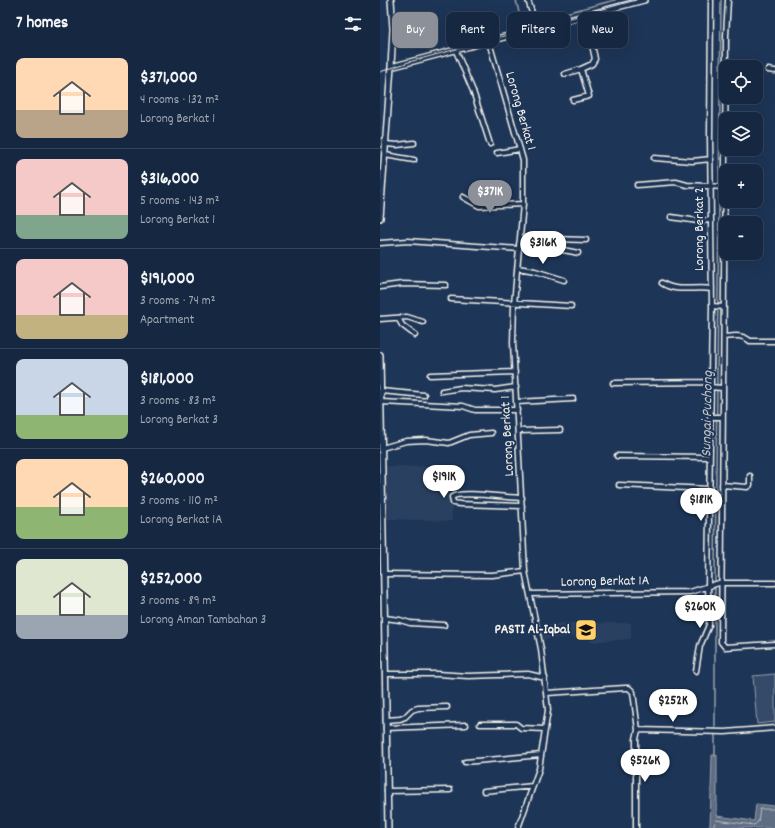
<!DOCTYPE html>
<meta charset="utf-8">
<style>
body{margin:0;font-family:Dekko,sans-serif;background:#1f3048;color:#f1f3f6;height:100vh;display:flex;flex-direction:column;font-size:15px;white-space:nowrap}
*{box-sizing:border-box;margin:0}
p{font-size:13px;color:#9ea6b1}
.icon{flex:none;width:22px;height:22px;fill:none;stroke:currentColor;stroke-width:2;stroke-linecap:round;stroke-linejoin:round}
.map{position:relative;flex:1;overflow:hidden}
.sheet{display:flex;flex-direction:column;background:#162841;width:380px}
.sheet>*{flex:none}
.guide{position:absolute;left:12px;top:12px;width:323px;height:36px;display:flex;gap:8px}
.tools{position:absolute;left:339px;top:60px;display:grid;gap:8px}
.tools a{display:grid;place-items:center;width:44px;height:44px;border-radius:8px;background:#162841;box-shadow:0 4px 16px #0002,0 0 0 1px #35445a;font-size:20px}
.price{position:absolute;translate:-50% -34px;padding:0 9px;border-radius:14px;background:#fff;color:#222;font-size:13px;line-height:26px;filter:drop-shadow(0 1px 2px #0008)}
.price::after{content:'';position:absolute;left:50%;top:24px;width:12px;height:9px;margin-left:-6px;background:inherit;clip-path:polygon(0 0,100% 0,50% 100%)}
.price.selected{background:#8c9099;color:#fff}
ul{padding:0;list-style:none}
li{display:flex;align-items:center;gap:12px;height:100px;padding:0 16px}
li+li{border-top:1px solid #35445a}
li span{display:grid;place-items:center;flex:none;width:112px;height:80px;border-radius:8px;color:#555}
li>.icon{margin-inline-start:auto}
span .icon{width:48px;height:48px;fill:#fffc;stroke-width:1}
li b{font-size:17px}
h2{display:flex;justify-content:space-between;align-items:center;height:48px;padding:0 16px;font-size:17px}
.chip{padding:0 14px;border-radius:8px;background:#162841;box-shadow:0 4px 16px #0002,0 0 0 1px #35445a;font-size:14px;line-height:36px}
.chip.selected{background:#8c9099;color:#fff}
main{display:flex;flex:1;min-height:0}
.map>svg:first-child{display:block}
.built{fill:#2a4060}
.green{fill:#354a67;stroke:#949ea8}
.water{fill:#5e6d82;stroke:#9aa2ab}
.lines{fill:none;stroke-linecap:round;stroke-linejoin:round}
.shore{stroke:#b8bcbf;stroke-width:1}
.stream{stroke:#9aa2ab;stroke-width:1.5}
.minor-casing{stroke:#f4f1e8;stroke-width:7}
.tertiary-casing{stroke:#f4f1e8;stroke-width:8}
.minor{stroke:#1d3557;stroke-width:4}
.tertiary{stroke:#1d3557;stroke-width:5}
.tram{stroke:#f4f1e8;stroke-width:1}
.labels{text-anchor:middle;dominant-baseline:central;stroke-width:4;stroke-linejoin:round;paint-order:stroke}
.street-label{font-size:14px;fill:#f4f1e8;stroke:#1d3557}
.poi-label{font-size:14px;font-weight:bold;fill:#f4f1e8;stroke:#1d3557;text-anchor:end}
.water-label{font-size:15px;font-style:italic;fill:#c0c3c4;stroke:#1d3557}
</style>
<main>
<section class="sheet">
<h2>7 homes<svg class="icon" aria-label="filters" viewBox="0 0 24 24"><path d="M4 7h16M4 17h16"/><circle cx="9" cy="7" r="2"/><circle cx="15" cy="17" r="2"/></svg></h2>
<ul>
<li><span style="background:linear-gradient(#ffd9b3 65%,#b9a48a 0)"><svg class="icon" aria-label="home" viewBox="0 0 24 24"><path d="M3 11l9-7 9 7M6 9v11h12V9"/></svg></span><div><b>$371,000</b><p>4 rooms · 132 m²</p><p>Lorong Berkat 1</p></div></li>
<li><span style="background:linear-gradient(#f6c9c9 70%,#7fa58c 0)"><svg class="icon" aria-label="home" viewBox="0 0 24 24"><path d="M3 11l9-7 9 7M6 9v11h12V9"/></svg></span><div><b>$316,000</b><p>5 rooms · 143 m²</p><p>Lorong Berkat 1</p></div></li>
<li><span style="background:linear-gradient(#f6c9c9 70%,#c2b280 0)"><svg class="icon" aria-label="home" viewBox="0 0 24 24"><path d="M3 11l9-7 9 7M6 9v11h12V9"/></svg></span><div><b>$191,000</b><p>3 rooms · 74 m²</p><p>Apartment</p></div></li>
<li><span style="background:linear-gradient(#c9d6e8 70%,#8fb573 0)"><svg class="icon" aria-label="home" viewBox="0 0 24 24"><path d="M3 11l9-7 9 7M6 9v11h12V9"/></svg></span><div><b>$181,000</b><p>3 rooms · 83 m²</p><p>Lorong Berkat 3</p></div></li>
<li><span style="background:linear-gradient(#ffd9b3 60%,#8fb573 0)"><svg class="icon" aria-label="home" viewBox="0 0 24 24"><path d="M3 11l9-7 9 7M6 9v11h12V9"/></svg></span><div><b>$260,000</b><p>3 rooms · 110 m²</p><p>Lorong Berkat 1A</p></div></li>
<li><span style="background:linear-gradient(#dfe7d0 70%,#9aa5b1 0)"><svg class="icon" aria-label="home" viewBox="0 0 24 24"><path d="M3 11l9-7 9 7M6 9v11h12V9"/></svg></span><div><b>$252,000</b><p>3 rooms · 89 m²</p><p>Lorong Aman Tambahan 3</p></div></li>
</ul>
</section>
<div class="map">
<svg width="395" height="828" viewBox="0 0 395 828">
<rect width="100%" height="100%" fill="#1d3557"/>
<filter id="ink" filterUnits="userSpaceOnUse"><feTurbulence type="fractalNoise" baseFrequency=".025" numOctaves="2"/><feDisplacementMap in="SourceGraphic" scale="8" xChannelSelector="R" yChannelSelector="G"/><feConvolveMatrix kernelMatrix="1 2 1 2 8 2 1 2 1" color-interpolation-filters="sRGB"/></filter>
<g filter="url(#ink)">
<!-- built -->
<path class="built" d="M6,466L71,467L72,521L7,519Z
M183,623H251V639L210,642L209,635L161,640L160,626Z"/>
<!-- green -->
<path class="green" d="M395,674V722L377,724L373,676Z"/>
<!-- water -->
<path class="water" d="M332,755H337V816L374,821L376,804L395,806V828H326L330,826Z"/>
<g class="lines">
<!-- shore -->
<path class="shore" d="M333,828L336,820L374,825L378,822L380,809H395"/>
<!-- stream -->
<path class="stream" d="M136,0L141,21L163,19L235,0
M335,756V574L341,0"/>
<!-- minor casing -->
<g class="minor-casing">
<path id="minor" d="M148,0L157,29
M348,0L346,36L341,642L345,647L395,644
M109,42L143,160V204L134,304L133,343L145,571L161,649L168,710L159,769L138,828
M76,51L93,91L110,144
M388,70L395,71
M185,74L201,69
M193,100L209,96L201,69L212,64L215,59L206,16
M6,144L17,145L34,143
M117,153L140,149
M5,155L34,160
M274,158L312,161L331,159
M257,185L296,182L307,185L345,187
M83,197L99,206L143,204
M291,217L318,221L331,220
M140,238L206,240
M0,243L28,241L139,249
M139,244C159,248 178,248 198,253
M138,268L155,271L184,280
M282,283C297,293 314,286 332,289
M0,287L22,284L66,285
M71,299L191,306
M332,306L344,307
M18,318L22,325L35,335
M0,319L27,317L43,322
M344,337C354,336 362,334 370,341H395
M50,375L135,372
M233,383L330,382
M330,387L342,388
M1,391L44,395
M62,391L81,388L115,390L136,387
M1,402L83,406L95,410H137
M137,402L193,399
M330,417H342
M138,431L180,430
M2,448L26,441L46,440L69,443L89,435L111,433
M237,456L330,457
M239,485L329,489
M342,485L367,487L370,485V476
M142,498C128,498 80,490 72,497L73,503L80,504L142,506
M4,574L112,575L145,571
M150,594L310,592L339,583H395
M5,618L20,620L30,623L64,625
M316,671L320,646L329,625L328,586L332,306L330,137L331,0
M6,674H58L88,676L148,674L165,678
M167,693L245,688H249L253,692L258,730L256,739V828
M6,720L20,719L25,717L32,710L38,708L67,707
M100,724H136L141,728L165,729
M6,728L86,725
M258,730L345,732L395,728
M85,762L161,755
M7,791L70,790
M104,791L153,786"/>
</g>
<!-- tertiary casing -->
<g class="tertiary-casing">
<path id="tertiary" d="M11,67L264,0
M0,218L11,67L13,29L11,0
M0,355L8,828"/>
</g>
<!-- minor -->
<use href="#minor" class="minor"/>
<!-- tertiary -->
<use href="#tertiary" class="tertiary"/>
<!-- tram -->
<path class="tram" d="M0,72L29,62L256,0"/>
</g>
</g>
<!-- icons -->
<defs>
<g id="school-square" transform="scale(1.15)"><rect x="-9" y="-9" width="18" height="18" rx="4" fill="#ffd166" stroke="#1d3557"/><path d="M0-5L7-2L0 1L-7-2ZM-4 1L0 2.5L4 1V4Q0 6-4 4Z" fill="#111"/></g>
</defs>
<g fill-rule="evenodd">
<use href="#school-square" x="206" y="630"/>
</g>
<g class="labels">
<!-- street labels -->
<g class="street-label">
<text transform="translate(140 111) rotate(74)">Lorong Berkat 1</text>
<text transform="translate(320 229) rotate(-90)">Lorong Berkat 2</text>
<text transform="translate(128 436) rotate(-93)">Lorong Berkat 1</text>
<text transform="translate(225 582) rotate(-1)">Lorong Berkat 1A</text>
</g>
<!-- poi labels -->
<g class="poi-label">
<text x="190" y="630">PASTI Al-Iqbal</text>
</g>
<!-- water labels -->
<g class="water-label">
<text transform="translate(328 414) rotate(-89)">Sungai Puchong</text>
</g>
</g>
</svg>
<div class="tools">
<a><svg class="icon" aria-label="locate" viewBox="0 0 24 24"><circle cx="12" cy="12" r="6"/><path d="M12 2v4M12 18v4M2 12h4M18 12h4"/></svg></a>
<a><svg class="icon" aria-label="layers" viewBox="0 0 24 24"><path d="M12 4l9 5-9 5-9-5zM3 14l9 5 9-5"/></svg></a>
<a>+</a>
<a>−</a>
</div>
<b class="price selected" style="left:110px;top:214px">$371K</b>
<b class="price" style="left:163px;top:265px">$316K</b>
<b class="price" style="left:64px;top:499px">$191K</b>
<b class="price" style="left:321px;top:522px">$181K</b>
<b class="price" style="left:320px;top:629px">$260K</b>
<b class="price" style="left:293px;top:723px">$252K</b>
<b class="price" style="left:265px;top:783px">$526K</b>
<div class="guide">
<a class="chip selected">Buy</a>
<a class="chip">Rent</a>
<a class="chip">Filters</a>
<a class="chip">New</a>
</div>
</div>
</main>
